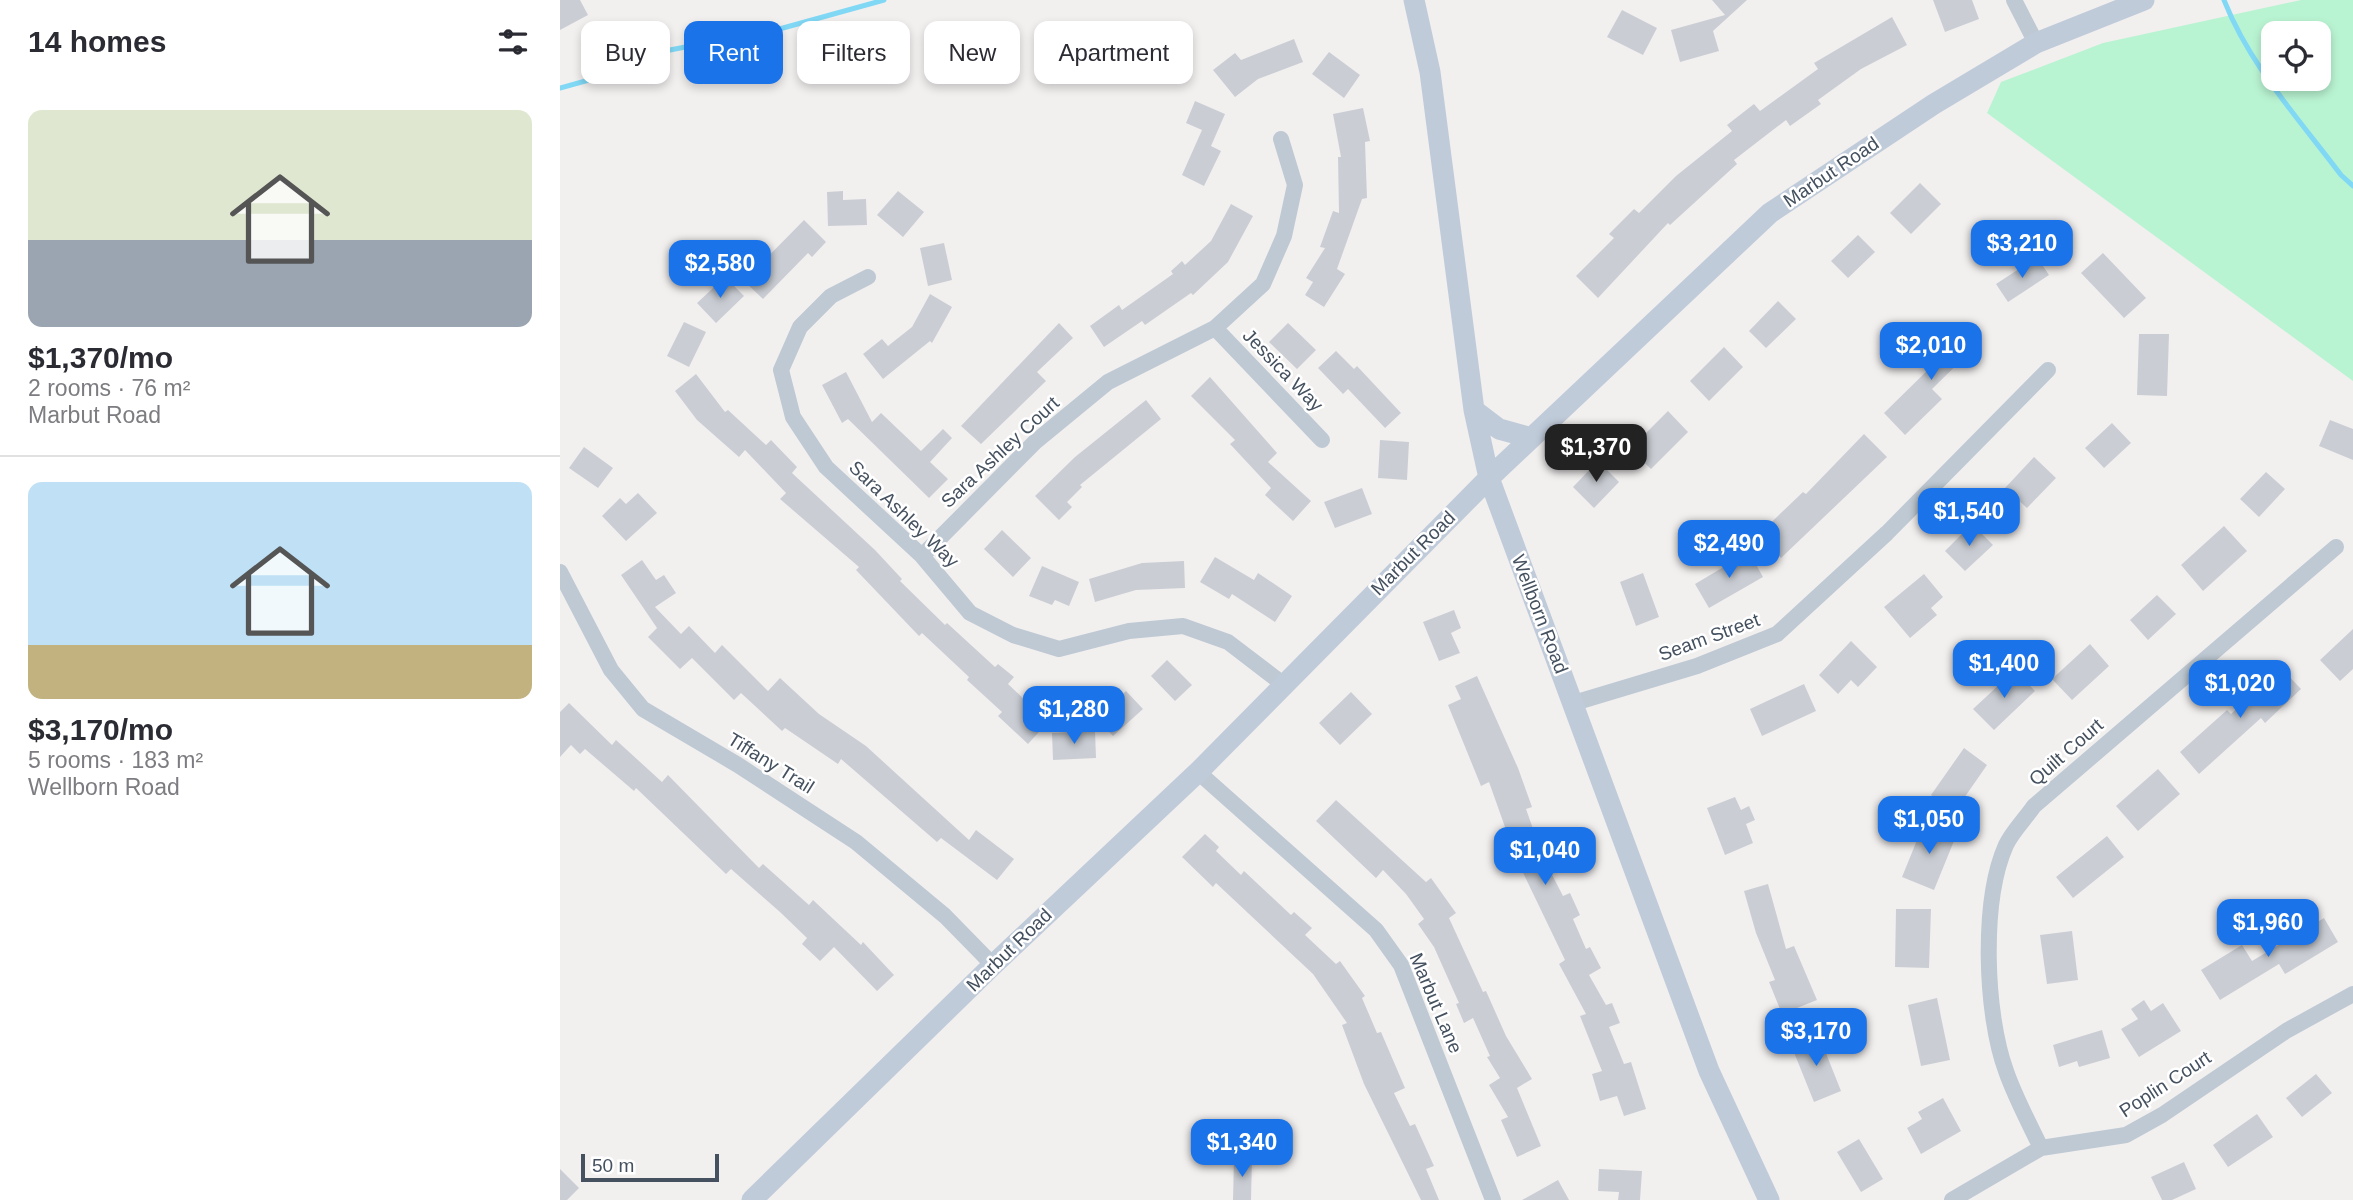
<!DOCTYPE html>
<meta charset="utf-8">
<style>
body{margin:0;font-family:Arial,sans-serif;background:#f7f7f7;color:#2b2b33;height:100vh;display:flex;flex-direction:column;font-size:26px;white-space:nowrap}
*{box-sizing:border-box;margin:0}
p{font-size:23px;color:#7c7c81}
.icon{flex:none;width:38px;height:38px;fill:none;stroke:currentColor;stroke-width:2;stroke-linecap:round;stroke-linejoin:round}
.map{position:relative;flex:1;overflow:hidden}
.sheet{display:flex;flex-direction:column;background:#fff;width:560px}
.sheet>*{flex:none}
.banner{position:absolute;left:21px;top:21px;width:665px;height:63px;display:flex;gap:14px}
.controls{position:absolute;left:1701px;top:21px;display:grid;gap:14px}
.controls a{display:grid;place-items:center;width:70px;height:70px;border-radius:14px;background:#fff;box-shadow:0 4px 10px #0003;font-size:35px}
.scale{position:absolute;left:21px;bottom:18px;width:138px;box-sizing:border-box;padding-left:7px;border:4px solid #45515f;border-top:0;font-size:19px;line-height:24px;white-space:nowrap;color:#45515f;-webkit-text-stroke:5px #fff;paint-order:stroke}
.price{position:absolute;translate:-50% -60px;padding:0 16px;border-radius:14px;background:#1a73e8;color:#fff;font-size:23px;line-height:46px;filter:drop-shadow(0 2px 4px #0008)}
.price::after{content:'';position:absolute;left:50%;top:42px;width:21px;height:16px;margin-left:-10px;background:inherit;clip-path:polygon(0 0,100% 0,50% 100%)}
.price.current{background:#222;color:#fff}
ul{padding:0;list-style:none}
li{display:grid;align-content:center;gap:14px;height:371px;padding:0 28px}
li+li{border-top:2px solid #e1e1e2}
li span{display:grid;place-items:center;height:217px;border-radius:14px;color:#555}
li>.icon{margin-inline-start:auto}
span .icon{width:126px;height:126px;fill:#fffc;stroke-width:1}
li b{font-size:30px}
h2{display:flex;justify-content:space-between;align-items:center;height:84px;padding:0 28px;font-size:30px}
.tag{padding:0 24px;border-radius:14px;background:#fff;box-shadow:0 4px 10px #0003;font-size:24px;line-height:63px}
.tag.current{background:#1a73e8;color:#fff}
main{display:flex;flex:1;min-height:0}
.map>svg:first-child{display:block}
.green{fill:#b9f4d2;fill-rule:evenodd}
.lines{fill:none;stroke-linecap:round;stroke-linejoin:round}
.stream{stroke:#81d8f5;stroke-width:5}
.building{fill:#caced4}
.street{stroke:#bec9d3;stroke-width:16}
.secondary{stroke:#c0cbda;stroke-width:21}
.labels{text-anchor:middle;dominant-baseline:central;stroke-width:5;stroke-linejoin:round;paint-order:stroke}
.street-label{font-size:19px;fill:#45515f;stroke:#fff}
</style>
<main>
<section class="sheet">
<h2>14 homes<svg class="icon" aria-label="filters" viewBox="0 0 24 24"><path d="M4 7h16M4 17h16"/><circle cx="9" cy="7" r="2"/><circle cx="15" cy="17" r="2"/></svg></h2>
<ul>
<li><span style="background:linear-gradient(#dfe7d0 60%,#9aa5b1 0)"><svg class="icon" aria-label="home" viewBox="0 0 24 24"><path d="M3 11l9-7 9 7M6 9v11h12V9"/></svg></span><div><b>$1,370/mo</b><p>2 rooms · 76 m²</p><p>Marbut Road</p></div></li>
<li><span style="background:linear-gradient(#bfe0f5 75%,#c2b280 0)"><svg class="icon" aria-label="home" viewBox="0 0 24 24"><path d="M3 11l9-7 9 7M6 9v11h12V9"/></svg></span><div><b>$3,170/mo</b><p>5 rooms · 183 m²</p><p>Wellborn Road</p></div></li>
</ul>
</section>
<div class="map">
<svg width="1793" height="1200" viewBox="0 0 1793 1200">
<rect width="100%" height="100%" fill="#f2efef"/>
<!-- green -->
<path class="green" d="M1741,0H1793V381L1427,113L1441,82L1543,43ZM1713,33H1759V79H1713Z"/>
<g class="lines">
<!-- stream -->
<path class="stream" d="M1664,0C1690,66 1739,119 1781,175L1793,186
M0,88L54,73L110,50L223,28L324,0"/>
</g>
<!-- building -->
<path class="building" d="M0,0H20L28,15L0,30Z
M1152,0H1187L1153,31L1159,51L1120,62L1111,30L1165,15Z
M1373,0H1412L1419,19L1385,32Z
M1062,10L1097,28L1083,55L1047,37Z
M1332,17L1347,45L1301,69L1258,100L1261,104L1230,126L1226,120L1174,160L1177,164L1110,225L1108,223L1038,298L1016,276L1054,238L1049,234L1074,209L1079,213L1116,176L1172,131L1167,125L1194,104L1200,111L1258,69L1254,63Z
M734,39L743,62L698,79L675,97L653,70L675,53L681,60Z
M769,52L800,75L784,98L752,74Z
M635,101L665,114L651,146L661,151L644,186L622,175L642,130L626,123Z
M803,108L810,141L805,142L807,198L802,199L777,269L785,274L764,307L745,295L753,282L746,278L765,248L760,247L773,211L779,213L778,157H781L773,114Z
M1360,183L1381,204L1351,234L1330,213Z
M283,191V200L306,199L307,225L268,226L267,192Z
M338,191L364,212L343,237L317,215Z
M671,204L693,216L668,262L633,295L631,293L585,325L582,321L544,347L530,326L559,305L562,310L613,274L611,271L622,261L625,265L651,241Z
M244,220L266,242L252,257L248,253L203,299L184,281Z
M1298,235L1315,252L1288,278L1271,261Z
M384,243L392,280L368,286L360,248Z
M1543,253L1586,298L1564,318L1521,273Z
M1477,257L1489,275L1448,302L1436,284Z
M165,277L184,296L156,323L137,303Z
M370,294L392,307L372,343L370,341L323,379L303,354L322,339L328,346L352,327Z
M1218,301L1236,319L1206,348L1189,331Z
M124,322L146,332L129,367L107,356Z
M499,323L513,338L477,372L486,381L421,444L401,426Z
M728,323L756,350L737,369L709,342Z
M1405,324L1421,341L1372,389L1382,399L1345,435L1324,413L1378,360L1373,355Z
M1579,334H1609L1607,396L1577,395Z
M1164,347L1183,367L1149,401L1130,381Z
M776,351L794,369L797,366L841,413L825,428L788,389L783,394L758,368Z
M286,372L312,422L321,413L361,451L383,429L392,438L370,462L388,479L369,498L288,419L282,423L262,385Z
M136,374L165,412L168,410L206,445L211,440L237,467L232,473L315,550L342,579L340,581L385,625L387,623L435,667L438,664L454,677L448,684L488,722L468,744L438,716L442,712L407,680L409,677L362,633L359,636L296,570L299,567L220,499L226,493L185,450L179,457L137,420L115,391Z
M650,377L717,453L708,462L751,501L733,521L705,495L711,488L670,444L675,440L631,396Z
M586,400L601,419L520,485L522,487L507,502L512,507L499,520L475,496L515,457Z
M1108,411L1128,432L1091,469L1070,449Z
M1770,420L1793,429V460L1759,446Z
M1552,423L1571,443L1544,468L1525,448Z
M1304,434L1327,457L1221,558L1199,534L1243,492L1246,494Z
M820,440L849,442L847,480L818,478Z
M24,447L53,468L38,488L9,468Z
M1474,457L1496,478L1467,508L1445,488Z
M1038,461L1059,482L1034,508L1013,487Z
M1706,472L1725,489L1699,517L1680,499Z
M802,488L812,514L775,528L764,502Z
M78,493L97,513L66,541L42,516L60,498L66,504Z
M1412,524L1433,545L1405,571L1385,551Z
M1664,526L1687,551L1643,591L1621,565Z
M442,530L471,558L453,577L424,549Z
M1189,552L1203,577L1149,608L1135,584Z
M655,557L694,580L698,573L732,596L715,622L672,594L669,599L640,582Z
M82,560L96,580L104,575L116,593L95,607L121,634L129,626L155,653L162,645L208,691L220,678L259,714L306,746L409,840L416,830L454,859L437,880L381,838L377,842L281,759L278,764L225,728L222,731L181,693L174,700L132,658L120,669L88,637L97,628L61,575Z
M624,561L625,588L576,590L535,602L529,579L582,563Z
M482,566L519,582L509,606L495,600L492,605L469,596Z
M1083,573L1099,617L1076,626L1060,582Z
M1364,574L1383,597L1371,608L1377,615L1350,638L1324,607Z
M1597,595L1616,614L1588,640L1570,620Z
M894,610L901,628L891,633L900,653L879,661L863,622Z
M1793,629V669L1780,681L1760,660Z
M1291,641L1317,667L1298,687L1291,680L1278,694L1259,675Z
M1530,644L1549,666L1512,700L1492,679Z
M607,660L632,685L615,701L591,676Z
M1720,667L1741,689L1705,723L1701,718L1639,774L1620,752L1667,710L1671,714Z
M1455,670L1475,691L1434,730L1413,709Z
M917,676L958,768L972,807L966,809L978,843L986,839L997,860L987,865L1003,896L1010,893L1020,915L1013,919L1026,949L1030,947L1041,968L1029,975L1046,1005L1052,1003L1060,1023L1049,1027L1064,1064L1071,1062L1086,1109L1064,1116L1057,1096L1040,1101L1032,1074L1042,1071L1020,1016L1026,1014L999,964L1005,960L956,858L929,782L921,786L888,705L901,699L895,686Z
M1244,684L1256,711L1202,736L1190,709Z
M566,691L583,709L553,736L536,718Z
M791,692L812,714L780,745L759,723Z
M9,703L52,745L56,740L102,782L108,775L199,868L203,864L249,905L253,900L301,945L303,942L334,975L317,991L274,947L260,961L242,944L247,938L220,912L171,869L166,874L76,788L74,791L25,749L20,754L11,745L0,757V712Z
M535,731L536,758L493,760L492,733Z
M1404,748L1427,765L1395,811L1371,795Z
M1598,769L1620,794L1578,831L1556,806Z
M1175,797L1181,810L1189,806L1195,820L1186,824L1193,843L1165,855L1147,808Z
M776,800L866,882L871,878L896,913L889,918L923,992L926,991L946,1036L972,1079L957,1088L981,1146L957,1157L941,1120L948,1117L929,1085L940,1078L927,1057L930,1056L913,1018L904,1023L896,1004L899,1003L874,947L858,924L864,919L846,894L823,870L816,878L756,821Z
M1364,823L1396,836L1374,890L1342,877Z
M645,834L659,847L656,851L681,875L684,871L731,915L734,912L752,928L745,935L776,964L780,961L805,996L802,998L817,1033L821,1032L845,1088L834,1093L850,1126L855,1124L874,1166L866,1169L879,1200H861L804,1084L782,1025L787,1023L753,974L656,883L653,887L622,857Z
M1547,836L1564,857L1513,898L1496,877Z
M1208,884L1226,949L1234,946L1257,1000L1222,1014L1209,982L1215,980L1196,933L1184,891Z
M1336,909H1371L1369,968L1335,967Z
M1764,918L1778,942L1725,974L1719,964L1660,1000L1641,970L1682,945L1692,961Z
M1512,931L1518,980L1487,984L1480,935Z
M1377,998L1390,1060L1361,1066L1348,1005Z
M1584,1000L1591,1011L1603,1003L1621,1031L1579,1057L1561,1029L1578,1019L1571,1009Z
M1542,1030L1550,1058L1519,1067L1517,1061L1499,1067L1493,1045Z
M1258,1033L1281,1091L1254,1102L1231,1045Z
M1756,1074L1772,1093L1742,1117L1726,1098Z
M1383,1098L1401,1131L1361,1154L1347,1128L1362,1119L1358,1112Z
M1697,1114L1713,1137L1668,1167L1653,1145Z
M1299,1139L1323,1179L1301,1192L1277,1152Z
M674,1158H692L691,1200H673Z
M1624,1162L1636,1189L1612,1200H1602L1591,1177Z
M0,1169L19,1188L7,1200H0Z
M1039,1169L1082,1171L1080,1200H1058L1059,1192L1038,1191Z
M998,1180L1009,1200H962Z"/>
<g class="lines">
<!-- street -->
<path class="street" d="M1454,0L1476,43
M308,277L271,296L240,327L221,370L233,417L266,467L362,556L410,613L453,635L499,649L569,631L623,626L668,642L723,684
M655,328L762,440
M362,556L475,442L548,382L655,328L703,284L724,236L735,185L721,139
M0,572L51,670L83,709L178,765L296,842L385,916L433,965
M1014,703L1137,666L1217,634L1327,533L1488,370
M638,772L816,930L841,965L933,1200
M1481,1148C1469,1123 1455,1097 1446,1071C1425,1014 1421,901 1446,845C1452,832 1465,819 1474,806L1776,547
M1392,1200L1481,1148L1566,1135L1602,1115L1726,1031L1793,994"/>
<!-- secondary -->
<path class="secondary" d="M854,0L870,72L914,410L929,478L1149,1071L1209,1200
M914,410L939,429L972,438
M192,1200L433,965L638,772L929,478L1210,213L1374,104L1476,43L1584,0"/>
</g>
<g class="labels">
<!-- street labels -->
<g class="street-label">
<text transform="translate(1271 172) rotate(-34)">Marbut Road</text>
<text transform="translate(723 370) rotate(46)">Jessica Way</text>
<text transform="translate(440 452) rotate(-43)">Sara Ashley Court</text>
<text transform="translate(344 514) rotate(44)">Sara Ashley Way</text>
<text transform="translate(853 553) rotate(-45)">Marbut Road</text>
<text transform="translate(980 614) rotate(69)">Wellborn Road</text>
<text transform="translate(1149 637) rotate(-20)">Seam Street</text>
<text transform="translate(1506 752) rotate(-41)">Quilt Court</text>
<text transform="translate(211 763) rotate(32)">Tiffany Trail</text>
<text transform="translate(449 950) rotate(-44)">Marbut Road</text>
<text transform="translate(876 1003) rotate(67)">Marbut Lane</text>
<text transform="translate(1605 1084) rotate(-33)">Poplin Court</text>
</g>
</g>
</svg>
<div class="controls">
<a><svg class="icon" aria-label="locate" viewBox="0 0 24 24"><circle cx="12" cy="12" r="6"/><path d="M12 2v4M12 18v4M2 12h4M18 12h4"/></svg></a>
</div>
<div class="scale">50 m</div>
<b class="price" style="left:1462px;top:280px">$3,210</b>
<b class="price" style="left:160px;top:300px">$2,580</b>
<b class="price" style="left:1371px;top:382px">$2,010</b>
<b class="price current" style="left:1036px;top:484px">$1,370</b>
<b class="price" style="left:1409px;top:548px">$1,540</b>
<b class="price" style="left:1169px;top:580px">$2,490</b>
<b class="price" style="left:1444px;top:700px">$1,400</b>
<b class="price" style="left:1680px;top:720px">$1,020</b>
<b class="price" style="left:514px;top:746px">$1,280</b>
<b class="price" style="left:1369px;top:856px">$1,050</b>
<b class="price" style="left:985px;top:887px">$1,040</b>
<b class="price" style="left:1708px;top:959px">$1,960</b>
<b class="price" style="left:1256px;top:1068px">$3,170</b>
<b class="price" style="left:682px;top:1179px">$1,340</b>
<div class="banner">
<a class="tag">Buy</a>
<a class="tag current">Rent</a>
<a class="tag">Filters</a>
<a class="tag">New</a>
<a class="tag">Apartment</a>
</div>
</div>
</main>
